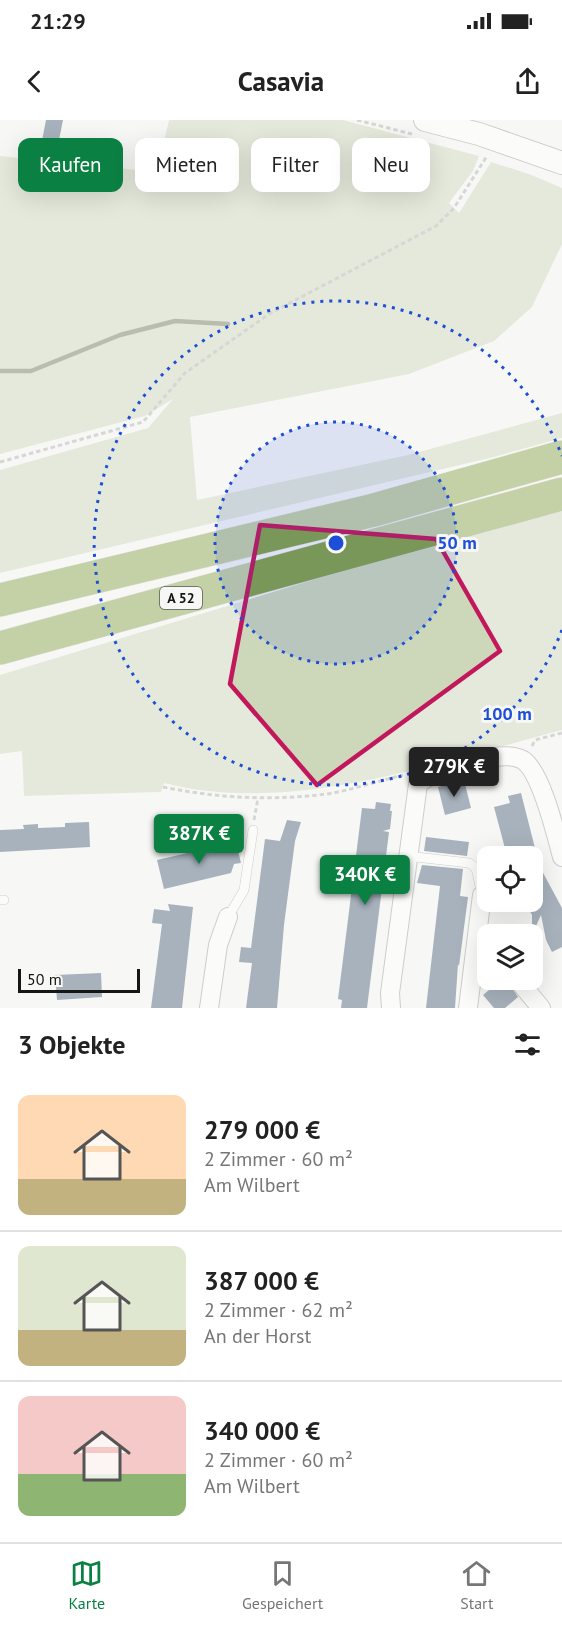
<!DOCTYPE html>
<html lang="de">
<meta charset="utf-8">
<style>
body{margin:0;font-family:"PT Sans",sans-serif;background:#f2f2f2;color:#222;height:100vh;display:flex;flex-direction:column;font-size:22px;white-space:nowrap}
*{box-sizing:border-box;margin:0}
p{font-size:20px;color:#767676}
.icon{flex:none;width:33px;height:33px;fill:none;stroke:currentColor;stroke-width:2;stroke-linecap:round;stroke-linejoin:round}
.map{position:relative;height:888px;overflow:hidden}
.details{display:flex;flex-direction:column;background:#fff;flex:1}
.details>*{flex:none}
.guide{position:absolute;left:18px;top:18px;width:526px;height:54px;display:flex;gap:12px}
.controls{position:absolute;left:477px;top:726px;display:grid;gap:12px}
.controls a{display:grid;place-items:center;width:66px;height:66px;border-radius:12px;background:#fff;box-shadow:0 6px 24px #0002;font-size:30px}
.scale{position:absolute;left:18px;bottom:15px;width:122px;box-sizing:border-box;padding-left:6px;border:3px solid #161615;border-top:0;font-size:16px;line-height:21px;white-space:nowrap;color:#161615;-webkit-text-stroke:4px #f7f8f5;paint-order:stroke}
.price{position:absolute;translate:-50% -51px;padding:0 14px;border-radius:6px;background:#0b8043;color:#fff;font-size:20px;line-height:39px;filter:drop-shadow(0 2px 3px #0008)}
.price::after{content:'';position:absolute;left:50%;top:36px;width:18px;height:14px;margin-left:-9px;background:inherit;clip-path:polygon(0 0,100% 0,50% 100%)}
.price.on{background:#222;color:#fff}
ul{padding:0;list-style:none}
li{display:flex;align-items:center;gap:18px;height:150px;padding:0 18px}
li+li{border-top:2px solid #e0e0e0}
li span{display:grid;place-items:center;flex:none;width:168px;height:120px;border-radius:12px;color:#555}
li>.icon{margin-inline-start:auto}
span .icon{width:72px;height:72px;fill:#fffc;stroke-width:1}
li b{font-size:26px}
h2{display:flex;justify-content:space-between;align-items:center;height:72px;padding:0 18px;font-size:26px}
.pill{padding:0 21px;border-radius:12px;background:#fff;box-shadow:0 6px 24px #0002;font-size:21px;line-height:54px}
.pill.on{background:#0b8043;color:#fff}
.status{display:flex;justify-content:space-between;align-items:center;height:42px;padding:0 30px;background:#fff;direction:ltr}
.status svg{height:16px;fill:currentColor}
header{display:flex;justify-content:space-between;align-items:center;height:78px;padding:0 18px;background:#fff;font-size:27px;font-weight:600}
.tabs{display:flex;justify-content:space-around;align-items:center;height:84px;border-top:2px solid #e0e0e0;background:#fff;font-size:16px;color:#767676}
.tabs a{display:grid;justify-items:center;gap:3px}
.tabs .on{color:#0b8043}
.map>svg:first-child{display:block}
.green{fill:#cdd8bb}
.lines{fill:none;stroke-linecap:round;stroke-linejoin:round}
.stream{stroke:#6c765c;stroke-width:4.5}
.building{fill:#465d79}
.service-casing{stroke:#989996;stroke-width:10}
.minor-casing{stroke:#989996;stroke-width:20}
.tertiary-casing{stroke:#989996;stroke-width:24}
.motorway-casing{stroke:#d5d5d5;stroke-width:34}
.path{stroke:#aeafac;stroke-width:3;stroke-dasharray:4.5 3;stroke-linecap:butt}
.service{stroke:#fff;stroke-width:9}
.minor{stroke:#fff;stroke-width:18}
.tertiary{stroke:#fff;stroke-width:22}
.motorway{stroke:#85a248;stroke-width:33}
.marked{fill:none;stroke:#c2185b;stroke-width:4.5;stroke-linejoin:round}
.ring{fill:none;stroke:#1d4ed8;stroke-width:3;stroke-dasharray:3 6}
.labels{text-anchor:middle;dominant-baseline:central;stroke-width:6;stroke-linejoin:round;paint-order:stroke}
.shield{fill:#f7f8f5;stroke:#5a5a58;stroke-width:1.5}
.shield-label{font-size:14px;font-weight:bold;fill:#161615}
.centre{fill:#1d4ed8;stroke:#f7f8f5;stroke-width:3}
.ring-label{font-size:18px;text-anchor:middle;font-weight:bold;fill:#1d4ed8;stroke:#f7f8f5;stroke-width:6;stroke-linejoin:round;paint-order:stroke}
</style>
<div class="status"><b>21:29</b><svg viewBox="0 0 49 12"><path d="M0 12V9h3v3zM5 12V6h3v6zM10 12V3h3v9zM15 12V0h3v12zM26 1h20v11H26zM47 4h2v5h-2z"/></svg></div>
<header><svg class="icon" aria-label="back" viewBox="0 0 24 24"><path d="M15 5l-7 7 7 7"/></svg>Casavia<svg class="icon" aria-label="share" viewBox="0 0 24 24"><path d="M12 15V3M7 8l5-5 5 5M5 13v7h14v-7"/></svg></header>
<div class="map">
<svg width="562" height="888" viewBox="0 0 562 888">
<rect width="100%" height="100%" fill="#f7f8f5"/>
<!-- green -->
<path class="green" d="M169,0H343L479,36L473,51L449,83L459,93L491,42L529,54L562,68V124L532,187L494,221L409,254L190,297L197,380L408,335L562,293V318L494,337L0,453V350L148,308L173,279L145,296L0,334V36L157,52Z
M562,391V610C451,639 324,684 208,671C193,670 178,666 164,663L161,672L24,676L22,631L0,634V555L365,444Z"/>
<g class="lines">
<!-- stream -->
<path class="stream" d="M0,251H31L120,215L175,201L228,204"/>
</g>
<!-- building -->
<path class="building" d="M46,0H63L56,35L40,31Z
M464,660L471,688L445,695L438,667Z
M521,673L537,736H534L562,788V827L552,832L546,820L541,795L532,815V795L525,782H532V736H507L494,687L510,683L508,676Z
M376,682L391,684L390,691H392L390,709L383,711L389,712L367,888H341L342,880L338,879L362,688L375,689Z
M287,700L301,702L295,721L284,805L277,888H246L252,843L239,842L241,827L251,828L265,719L280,721Z
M89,702L90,727L0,732V710L24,709L23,705L38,704V708L65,707V703Z
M426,717L469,722L467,736L424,731Z
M236,722L241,743L234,744L231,753L164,769L157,740Z
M422,745L463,749L460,776L468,777L459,846L458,844L455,888H426L440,766L417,763Z
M168,784L193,787L182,888H151L162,804L152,803L154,789L170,791Z
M101,853L102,877L57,880L55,855Z
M501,860H507L518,877L505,888H494L483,875Z"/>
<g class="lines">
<!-- service casing -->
<g class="service-casing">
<path id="service" d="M407,736L469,743L476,748L482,775
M0,780H4
M228,797L244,770L253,710"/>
</g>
<!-- minor casing -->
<g class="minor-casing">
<path id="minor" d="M518,860L541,888
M209,888L218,825L228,797
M391,888L390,873L418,664C433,652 451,649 469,644C484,640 507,631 523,640C542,653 556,715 562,737
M468,888L482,775"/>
</g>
<!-- tertiary casing -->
<g class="tertiary-casing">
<path id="tertiary" d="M425,0L479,14L562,43"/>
</g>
<!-- motorway casing -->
<g class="motorway-casing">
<path id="motorway" d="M0,480L374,390L562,337
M0,528L562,374"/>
</g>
<!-- path -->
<path class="path" d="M357,0L412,14
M0,342L143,302L185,253L269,194L436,106L454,88L487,36
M532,626L535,620L562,613
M163,667C217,678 271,681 327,674C352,670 378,661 403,655
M254,700L258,678
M165,711L200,716L241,712"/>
<!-- service -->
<use href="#service" class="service"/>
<!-- minor -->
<use href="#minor" class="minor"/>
<!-- tertiary -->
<use href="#tertiary" class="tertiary"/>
<!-- motorway -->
<use href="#motorway" class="motorway"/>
</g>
<!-- marked area -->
<path d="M0 0H562V888H0ZM260,405L436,419L500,531L317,665L230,564Z" fill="#f7f8f5" fill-opacity=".55" fill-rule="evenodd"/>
<path class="marked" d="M260,405L436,419L500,531L317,665L230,564Z"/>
<!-- distance rings -->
<circle cx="336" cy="423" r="121" fill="#1d4ed8" fill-opacity=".12"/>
<g class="ring">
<circle cx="336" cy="423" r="121"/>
<path d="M562 510A242 242 0 1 1 562 336"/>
</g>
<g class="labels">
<!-- shield labels -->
<rect class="shield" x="160" y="467" width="42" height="22" rx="4.5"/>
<g class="shield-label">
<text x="181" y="478">A 52</text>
</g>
</g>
<circle cx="336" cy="423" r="9" class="centre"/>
<g class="ring-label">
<text x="457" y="429">50 m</text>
<text x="507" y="600">100 m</text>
</g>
</svg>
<div class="controls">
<a><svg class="icon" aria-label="locate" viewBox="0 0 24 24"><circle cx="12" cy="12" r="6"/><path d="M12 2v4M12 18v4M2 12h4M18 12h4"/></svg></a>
<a><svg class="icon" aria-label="layers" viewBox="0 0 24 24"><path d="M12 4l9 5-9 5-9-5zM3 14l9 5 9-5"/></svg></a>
</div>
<div class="scale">50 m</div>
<b class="price on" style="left:454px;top:678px">279K €</b>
<b class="price" style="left:199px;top:745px">387K €</b>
<b class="price" style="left:365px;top:786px">340K €</b>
<div class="guide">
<a class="pill on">Kaufen</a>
<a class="pill">Mieten</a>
<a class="pill">Filter</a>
<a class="pill">Neu</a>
</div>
</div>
<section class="details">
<h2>3 Objekte<svg class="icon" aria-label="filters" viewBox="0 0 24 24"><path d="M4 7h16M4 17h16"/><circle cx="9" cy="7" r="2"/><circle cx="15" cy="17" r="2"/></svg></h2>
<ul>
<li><span style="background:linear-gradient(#ffd9b3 70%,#c2b280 0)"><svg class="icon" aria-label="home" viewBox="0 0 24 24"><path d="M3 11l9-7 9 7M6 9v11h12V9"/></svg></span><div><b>279 000 €</b><p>2 Zimmer · 60 m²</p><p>Am Wilbert</p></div></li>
<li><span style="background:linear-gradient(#dfe7d0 70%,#c2b280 0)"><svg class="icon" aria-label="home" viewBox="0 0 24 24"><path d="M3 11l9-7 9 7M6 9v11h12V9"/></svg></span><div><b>387 000 €</b><p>2 Zimmer · 62 m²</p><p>An der Horst</p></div></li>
<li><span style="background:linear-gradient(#f6c9c9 65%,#8fb573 0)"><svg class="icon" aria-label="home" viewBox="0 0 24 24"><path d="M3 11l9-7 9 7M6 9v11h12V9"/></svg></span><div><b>340 000 €</b><p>2 Zimmer · 60 m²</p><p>Am Wilbert</p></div></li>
</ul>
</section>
<nav class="tabs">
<a class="on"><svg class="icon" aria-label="map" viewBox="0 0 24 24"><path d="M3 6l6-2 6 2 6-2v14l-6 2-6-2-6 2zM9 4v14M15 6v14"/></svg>Karte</a>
<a><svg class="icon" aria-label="saved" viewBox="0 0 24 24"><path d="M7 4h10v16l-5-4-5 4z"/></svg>Gespeichert</a>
<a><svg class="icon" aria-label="home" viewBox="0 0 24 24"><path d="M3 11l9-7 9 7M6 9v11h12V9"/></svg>Start</a>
</nav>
